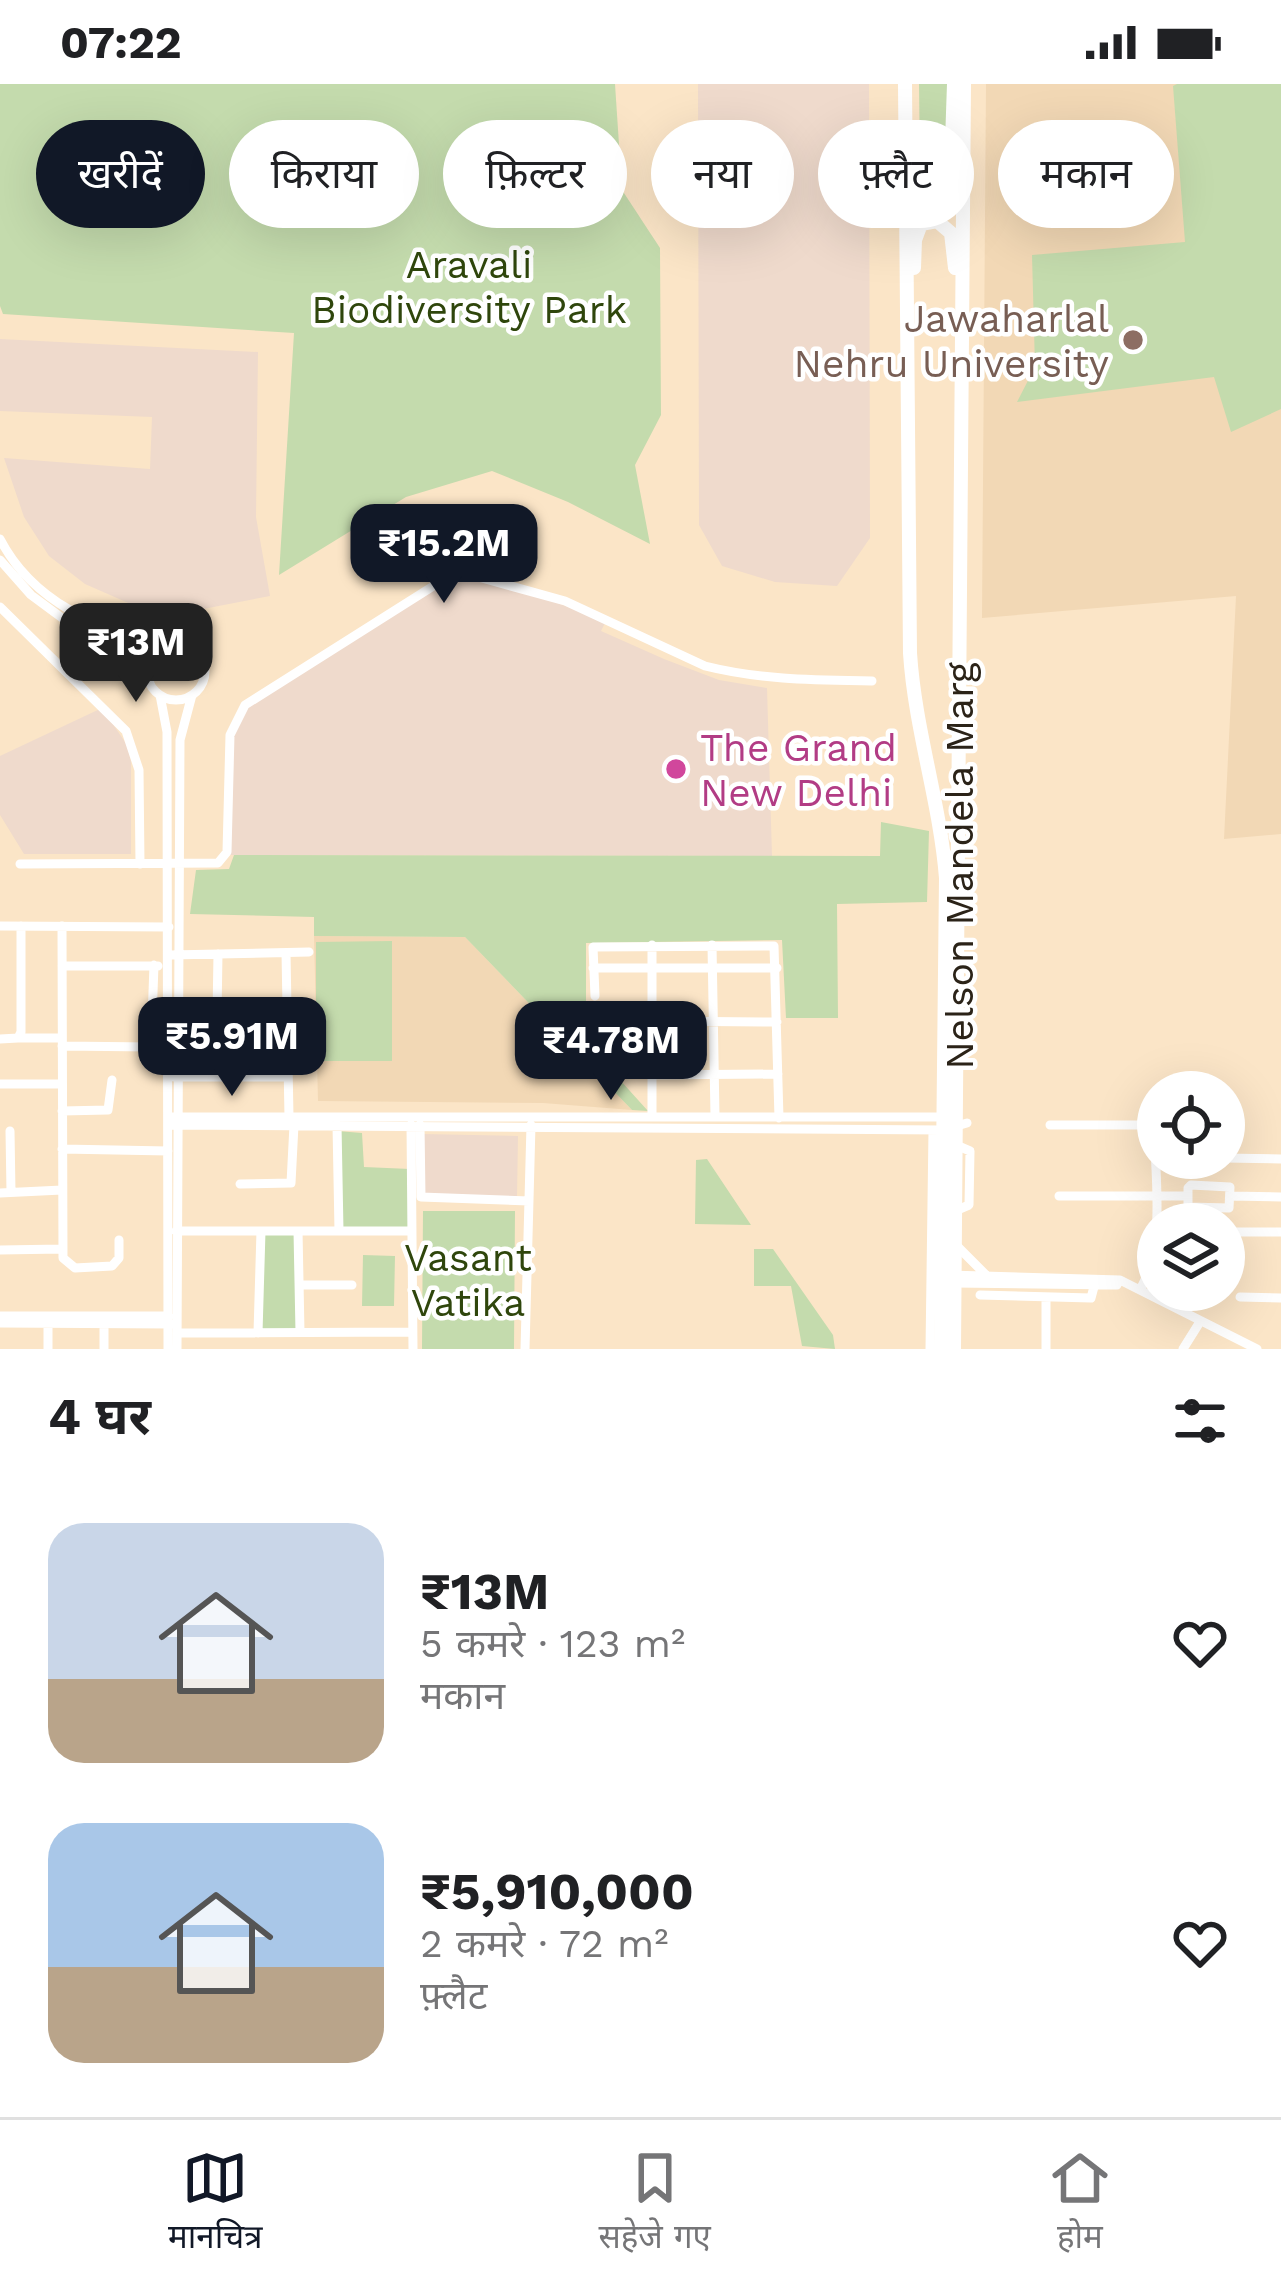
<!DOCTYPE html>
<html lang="hi">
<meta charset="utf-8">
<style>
body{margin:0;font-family:"Work Sans","Noto Sans Devanagari",sans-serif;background:#f2f2f2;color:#202124;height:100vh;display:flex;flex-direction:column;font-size:45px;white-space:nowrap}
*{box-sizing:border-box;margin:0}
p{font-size:39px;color:#757577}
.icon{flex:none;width:66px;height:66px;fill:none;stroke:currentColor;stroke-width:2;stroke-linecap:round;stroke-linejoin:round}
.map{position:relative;height:1265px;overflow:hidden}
.drawer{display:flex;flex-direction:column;background:#fff;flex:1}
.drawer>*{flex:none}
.banner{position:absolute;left:36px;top:36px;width:1209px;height:108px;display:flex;gap:24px}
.buttons{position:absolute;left:1137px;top:987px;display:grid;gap:24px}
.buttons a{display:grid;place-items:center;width:108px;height:108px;border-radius:50%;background:#fff;box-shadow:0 12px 48px #0002;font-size:60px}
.price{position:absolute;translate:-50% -102px;padding:0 27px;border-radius:24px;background:#111827;color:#fff;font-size:39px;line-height:78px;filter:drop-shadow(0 3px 6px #0008)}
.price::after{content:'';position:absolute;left:50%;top:72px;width:36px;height:27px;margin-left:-18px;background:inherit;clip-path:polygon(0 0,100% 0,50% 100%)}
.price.active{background:#222;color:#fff}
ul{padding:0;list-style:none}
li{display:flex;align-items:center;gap:36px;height:300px;padding:0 48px}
li span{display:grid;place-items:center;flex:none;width:336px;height:240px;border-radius:36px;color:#555}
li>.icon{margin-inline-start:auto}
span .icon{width:144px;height:144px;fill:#fffc;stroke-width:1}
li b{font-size:51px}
h2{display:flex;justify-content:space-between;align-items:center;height:144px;padding:0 48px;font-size:51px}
.pill{padding:0 42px;border-radius:54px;background:#fff;box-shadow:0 12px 48px #0002;font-size:42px;line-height:108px}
.pill.active{background:#111827;color:#fff}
.status{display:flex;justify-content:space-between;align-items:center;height:84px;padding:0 60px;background:#fff;direction:ltr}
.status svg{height:33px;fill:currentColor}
.tab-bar{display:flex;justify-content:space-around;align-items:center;height:168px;border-top:3px solid #e0e0e0;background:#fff;font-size:33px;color:#757577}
.tab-bar a{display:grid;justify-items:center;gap:6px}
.tab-bar .active{color:#111827}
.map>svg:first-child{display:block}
.commercial{fill:#efdacc}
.built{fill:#f2d8b5}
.green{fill:#c4dbad}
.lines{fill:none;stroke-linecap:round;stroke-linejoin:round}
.minor{stroke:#fff;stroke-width:9}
.major{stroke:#fff;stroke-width:14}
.education-dot{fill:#8d6e63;stroke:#fff;stroke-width:4.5}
.hotel-dot{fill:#d1479c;stroke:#fff;stroke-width:4.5}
.labels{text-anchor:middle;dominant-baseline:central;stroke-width:9;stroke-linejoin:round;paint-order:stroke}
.park-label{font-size:39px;fill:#2f460c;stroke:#fff}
.education-label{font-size:39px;fill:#785e54;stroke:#fff;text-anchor:end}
.hotel-label{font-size:39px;fill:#b23c85;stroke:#fff;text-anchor:start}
.street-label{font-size:39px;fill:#2b2318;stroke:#fff}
</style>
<div class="status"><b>07:22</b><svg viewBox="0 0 49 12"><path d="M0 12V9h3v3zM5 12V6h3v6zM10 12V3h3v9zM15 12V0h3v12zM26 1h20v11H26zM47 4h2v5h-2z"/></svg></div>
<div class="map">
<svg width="1281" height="1265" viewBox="0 0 1281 1265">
<rect width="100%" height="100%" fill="#fbe5c7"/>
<!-- commercial -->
<path class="commercial" d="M698,0H869L870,454L837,502L775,498L722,482L699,441Z
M0,255L258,268L256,433L270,512L198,526L142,525L85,500L49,472L24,433L4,374L150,385L152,333L0,327Z
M446,494L498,497L606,537L601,547L664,575L719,596L767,604L772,772L228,771L227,672L245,621Z
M102,624L127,661L131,678V770H24L0,731V672Z
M422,1050L518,1052L517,1113L421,1111Z"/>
<!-- built -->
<path class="built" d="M986,0H1281V750L1224,755L1236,512L982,534Z
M314,852L465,853L632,1026L543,1019L318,1017Z"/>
<!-- green -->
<path class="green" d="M0,0H615L622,106L660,164L661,331L635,381L650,460L568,418L492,387L406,413L279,491L294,249L3,230L0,222Z
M919,0H949L947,81L941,96L929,98L920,85Z
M1177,0H1281V325L1231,348L1214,293L1017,318L1035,283L1032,171L1185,158L1173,2Z
M881,738L929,747L927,818L837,820L838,934H786L782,856L586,859V921L617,922L620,996L648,1027L632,1026L465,853L314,852V833L190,830L196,786L229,785L234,771L880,772Z
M392,857V977H316V858Z
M337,1047L362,1049L364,1083L410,1085V1144L339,1147Z
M707,1075L751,1141L695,1140L696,1076Z
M423,1127H515L514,1265H422Z
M261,1147H298L299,1245H259Z
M754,1165H773L833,1251L835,1265L802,1262L791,1202H754Z
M363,1171L395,1172L394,1222H362Z"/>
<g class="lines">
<!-- minor -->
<path class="minor" d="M0,455C33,519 97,543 161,563
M0,476L31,511L150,599
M0,523L126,647L139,686L140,780
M147 587a29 29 0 1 1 58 0a29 29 0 1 1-58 0Z
M160,611L167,648L168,1265
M20,780L218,779L227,768L230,651L245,621L446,494L471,491L565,517L705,582C761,596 815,596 872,597
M0,842L169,843
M62,842L63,1174L75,1184L112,1182L119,1174V1156
M712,861L715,1032
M286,869L289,1033
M170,871L309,868
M62,882H158
M593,884H777
M595,912L593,863L774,862L779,1034
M652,937L777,938
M18,954H62
M0,955L18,954L21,948V842
M62,962L151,963L154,881
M652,991L778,990
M174,993H288
M216,993L218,870
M0,1000H62
M62,1027L108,1026L112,996
M652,1032V861
M168,1033H945
M168,1041L943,1046L967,1039
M337,1041L339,1147
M411,1041L413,1265
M420,1041L421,1113L529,1117
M1050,1041H1158
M10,1047L11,1108
M62,1065L168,1067
M1224,1074L1281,1075
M240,1100L291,1099L294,1041
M1191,1101L1230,1103L1229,1124L1188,1123V1104Z
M0,1109L62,1106
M1059,1112H1187
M1231,1112L1281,1113
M955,1127L969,1121L970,1067L956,1061
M176,1147H410
M298,1147L300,1248
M1224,1148H1281
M955,1160L987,1192
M0,1166L62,1165
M949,1191L1120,1196L1257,1265
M954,1199L1117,1201
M299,1201H352
M1140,1206C1166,1159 1155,1093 1154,1041
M980,1211L1091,1214L1095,1199
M1240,1213L1281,1214
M0,1232H169
M0,1239L171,1240
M48,1239V1265
M104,1240V1265
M177,1249L412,1248
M258,1249L261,1147
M177,1265L180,656L192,611
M525,1265L531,1041
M930,1265L933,1046
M1046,1265V1213
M1183,1265L1198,1241"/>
<!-- major -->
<path class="major" d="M905,0L910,569C915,646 940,718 946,794L941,1265
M914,51L919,96L928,103L941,101L951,87L954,0
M914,184L915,156L921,140L937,137L951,149L955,184
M954,1265L964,0"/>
</g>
<!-- markers -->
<circle class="education-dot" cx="1133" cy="256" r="12"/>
<circle class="hotel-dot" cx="676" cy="685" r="12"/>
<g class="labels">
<!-- park labels -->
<g class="park-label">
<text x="469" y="180">Aravali<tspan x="469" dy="45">Biodiversity Park</tspan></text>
<text x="468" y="1173">Vasant<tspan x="468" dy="45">Vatika</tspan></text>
</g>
<!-- education labels -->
<g class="education-label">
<text x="1109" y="234">Jawaharlal<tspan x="1109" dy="45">Nehru University</tspan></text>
</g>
<!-- hotel labels -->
<g class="hotel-label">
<text x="700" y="663">The Grand<tspan x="700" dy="45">New Delhi</tspan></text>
</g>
<!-- street labels -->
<g class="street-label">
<text transform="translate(959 782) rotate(-90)">Nelson Mandela Marg</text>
</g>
</g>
</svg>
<div class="buttons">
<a><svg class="icon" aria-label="locate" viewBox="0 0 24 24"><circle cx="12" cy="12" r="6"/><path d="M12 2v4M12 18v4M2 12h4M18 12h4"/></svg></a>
<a><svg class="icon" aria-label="layers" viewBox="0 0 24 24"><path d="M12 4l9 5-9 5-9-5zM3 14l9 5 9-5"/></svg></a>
</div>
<b class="price" style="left:444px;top:522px">₹15.2M</b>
<b class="price active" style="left:136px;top:621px">₹13M</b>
<b class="price" style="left:232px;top:1015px">₹5.91M</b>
<b class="price" style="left:611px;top:1019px">₹4.78M</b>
<div class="banner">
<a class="pill active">खरीदें</a>
<a class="pill">किराया</a>
<a class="pill">फ़िल्टर</a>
<a class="pill">नया</a>
<a class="pill">फ़्लैट</a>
<a class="pill">मकान</a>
</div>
</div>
<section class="drawer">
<h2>4 घर<svg class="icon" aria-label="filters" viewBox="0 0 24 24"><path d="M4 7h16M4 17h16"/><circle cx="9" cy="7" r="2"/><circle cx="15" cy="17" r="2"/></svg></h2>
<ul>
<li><span style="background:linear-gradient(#c9d6e8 65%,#b9a48a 0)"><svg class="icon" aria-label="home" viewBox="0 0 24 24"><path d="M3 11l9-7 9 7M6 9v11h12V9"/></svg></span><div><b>₹13M</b><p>5 कमरे · 123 m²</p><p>मकान</p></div><svg class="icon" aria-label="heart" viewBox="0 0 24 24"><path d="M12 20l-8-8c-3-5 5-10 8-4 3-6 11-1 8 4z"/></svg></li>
<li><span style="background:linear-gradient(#a9c7e8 60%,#b9a48a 0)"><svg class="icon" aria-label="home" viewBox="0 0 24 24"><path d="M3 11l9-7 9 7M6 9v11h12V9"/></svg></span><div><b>₹5,910,000</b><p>2 कमरे · 72 m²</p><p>फ़्लैट</p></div><svg class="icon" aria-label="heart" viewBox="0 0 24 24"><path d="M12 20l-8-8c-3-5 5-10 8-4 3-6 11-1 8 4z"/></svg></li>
</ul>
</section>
<nav class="tab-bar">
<a class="active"><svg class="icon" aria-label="map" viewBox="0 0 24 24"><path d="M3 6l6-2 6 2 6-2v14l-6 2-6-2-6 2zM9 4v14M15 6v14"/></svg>मानचित्र</a>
<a><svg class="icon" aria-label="saved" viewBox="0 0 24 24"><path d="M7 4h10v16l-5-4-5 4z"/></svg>सहेजे गए</a>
<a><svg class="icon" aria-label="home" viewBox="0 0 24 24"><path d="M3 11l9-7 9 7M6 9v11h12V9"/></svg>होम</a>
</nav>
